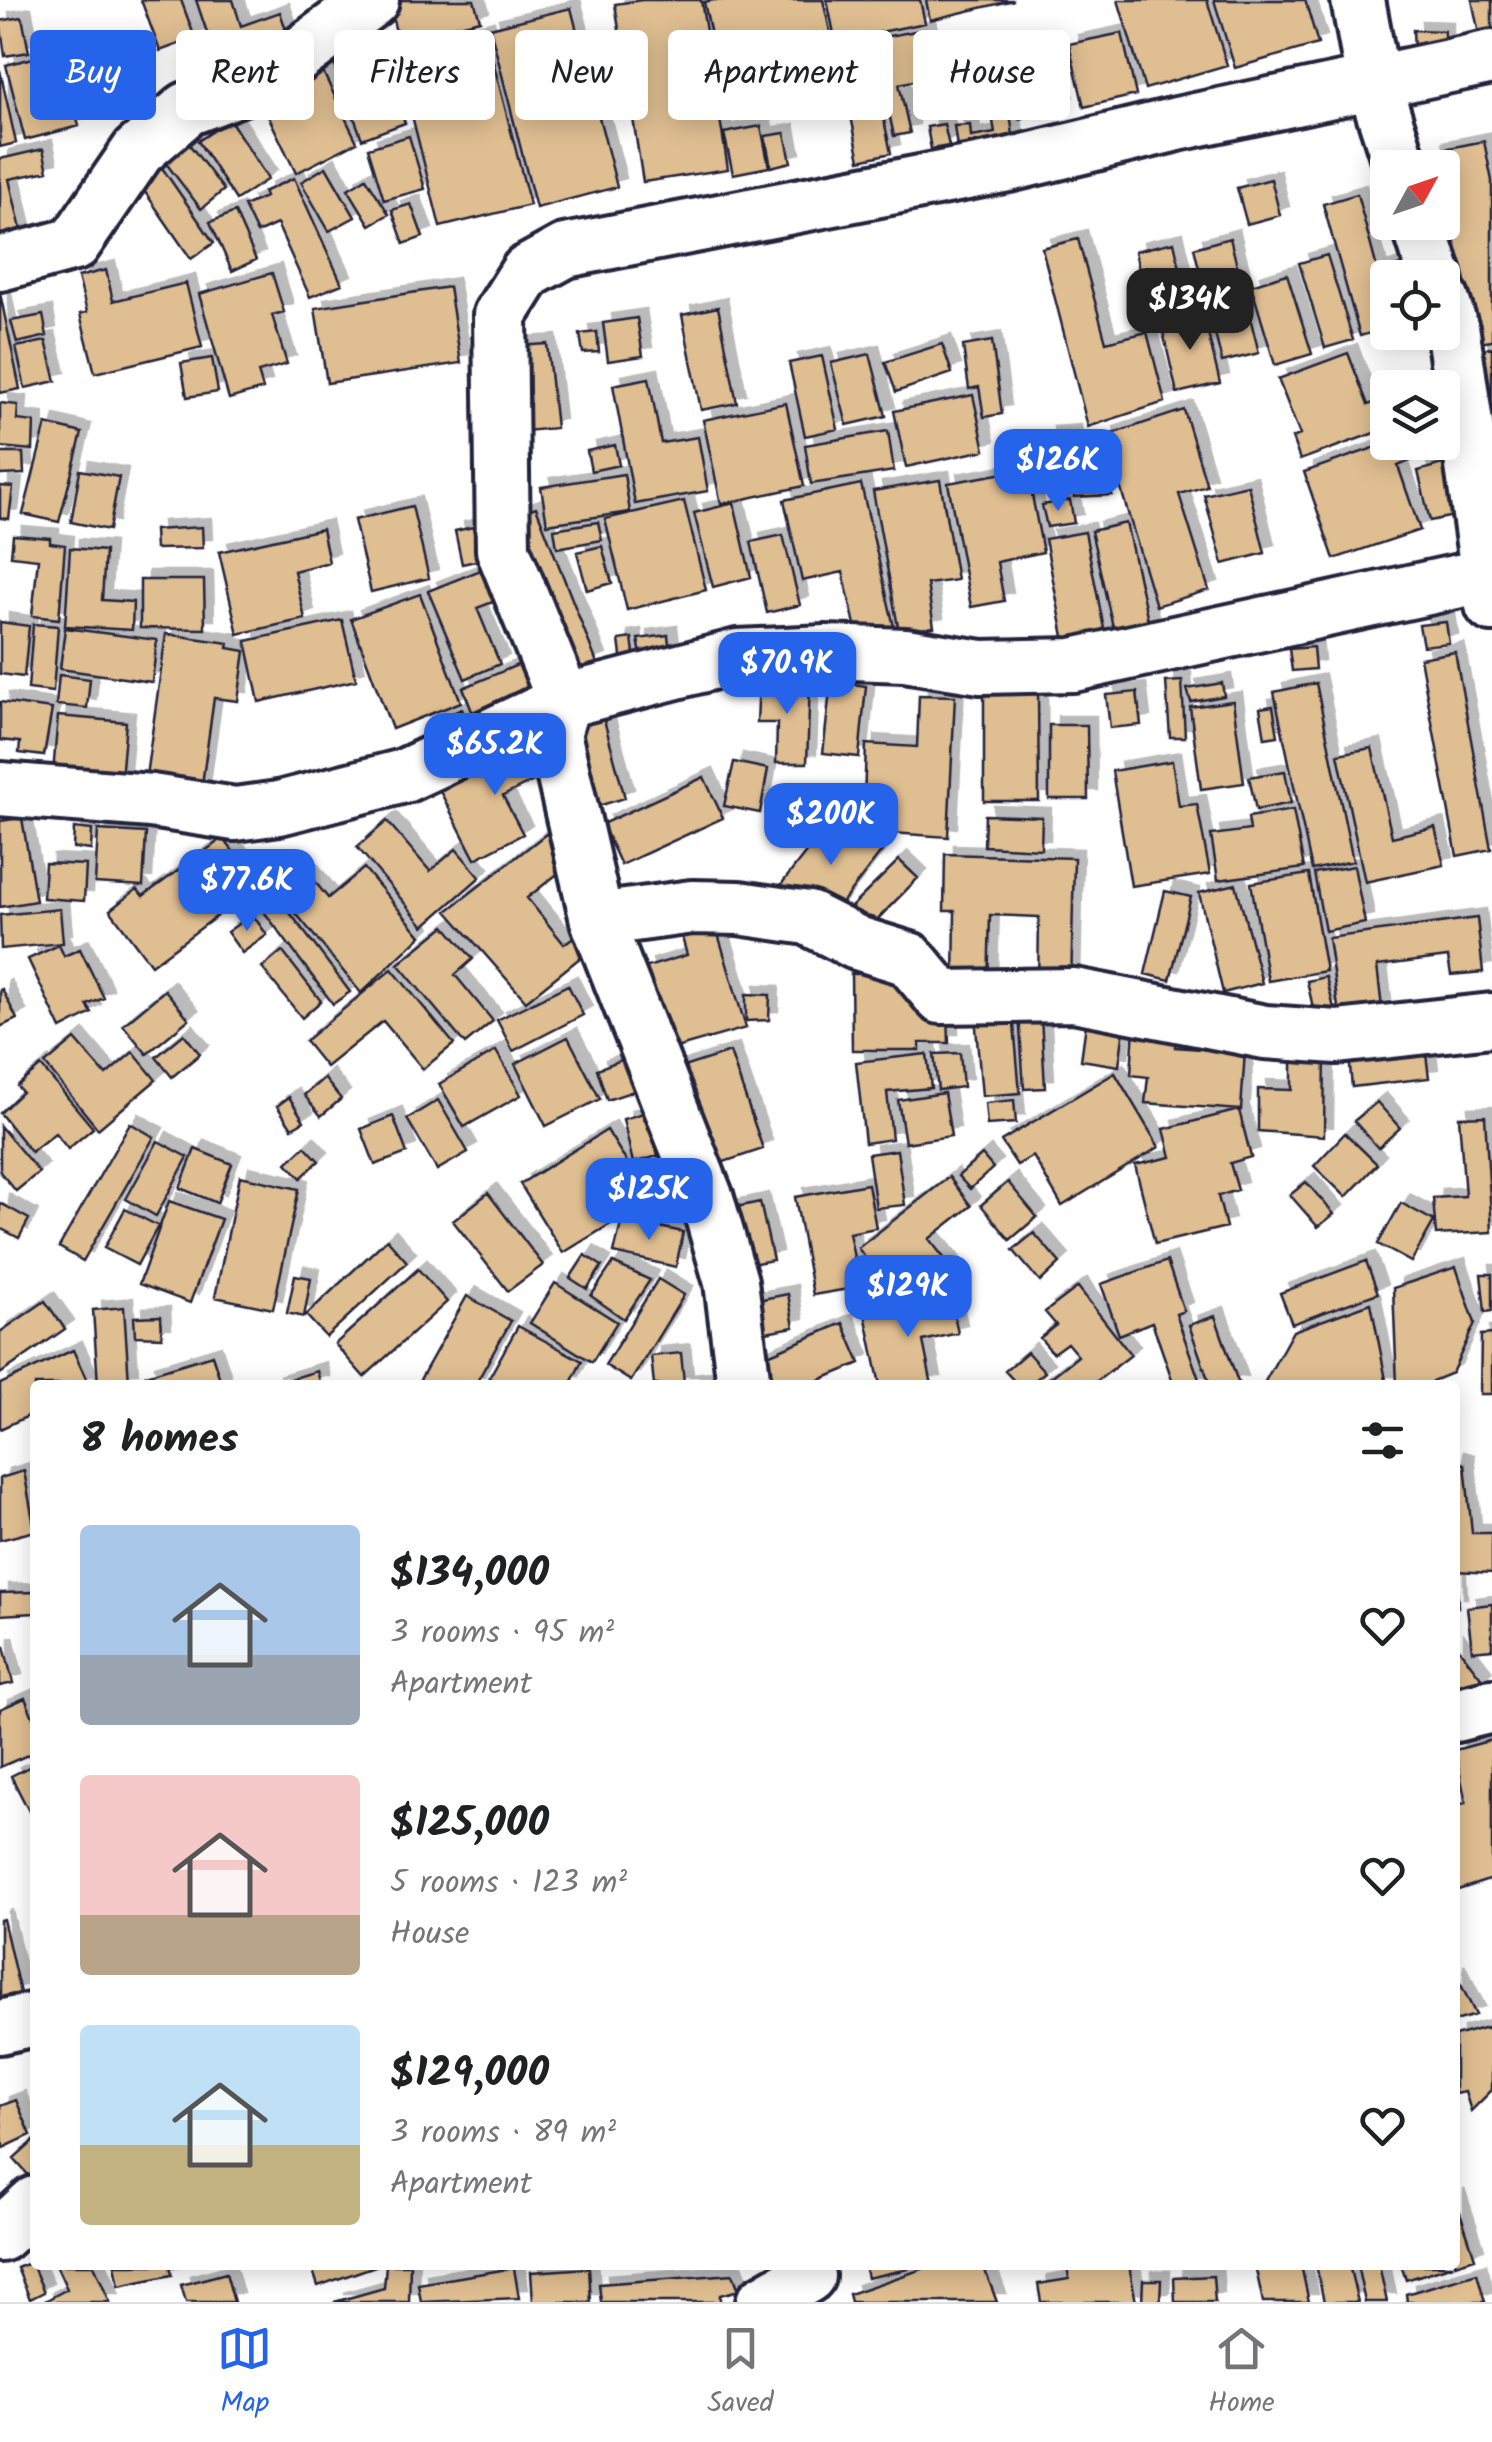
<!DOCTYPE html>
<meta charset="utf-8">
<style>
body{margin:0;font-family:Kalam,sans-serif;background:#f2f2f2;color:#202124;height:100vh;display:flex;flex-direction:column;font-size:38px;white-space:nowrap}
*{box-sizing:border-box;margin:0}
p{font-size:32px;color:#757577}
.icon{flex:none;width:55px;height:55px;fill:none;stroke:currentColor;stroke-width:2;stroke-linecap:round;stroke-linejoin:round}
.map{position:relative;flex:1;overflow:hidden}
.panel{position:absolute;left:30px;top:1380px;width:1430px;height:890px;display:flex;flex-direction:column;background:#fff;border-radius:10px;box-shadow:0 5px 25px #0003}
.panel>*{flex:none}
.banner{position:absolute;left:30px;top:30px;width:1432px;height:90px;display:flex;gap:20px}
.needle{width:65px;rotate:50deg}
.controls{position:absolute;left:1370px;top:150px;display:grid;gap:20px}
.controls a{display:grid;place-items:center;width:90px;height:90px;border-radius:10px;background:#fff;box-shadow:0 5px 25px #0003;font-size:50px}
.price{position:absolute;translate:-50% -85px;padding:0 22px;border-radius:20px;background:#2563eb;color:#fff;font-size:32px;line-height:65px;filter:drop-shadow(0 2px 5px #0008)}
.price::after{content:'';position:absolute;left:50%;top:60px;width:30px;height:22px;margin-left:-15px;background:inherit;clip-path:polygon(0 0,100% 0,50% 100%)}
.price.active{background:#222;color:#fff}
ul{padding:0;list-style:none}
li{display:flex;align-items:center;gap:30px;height:250px;padding:0 50px}
li span{display:grid;place-items:center;flex:none;width:280px;height:200px;border-radius:10px;color:#555}
li>.icon{margin-inline-start:auto}
span .icon{width:120px;height:120px;fill:#fffc;stroke-width:1}
li b{font-size:42px}
h2{display:flex;justify-content:space-between;align-items:center;height:120px;padding:0 50px;font-size:42px}
.chip{padding:0 35px;border-radius:10px;background:#fff;box-shadow:0 5px 25px #0003;font-size:35px;line-height:90px}
.chip.active{background:#2563eb;color:#fff}
.dock{display:flex;justify-content:space-around;align-items:center;height:140px;border-top:2px solid #e0e0e0;background:#fff;font-size:28px;color:#757577}
.dock a{display:grid;justify-items:center;gap:5px}
.dock .active{color:#2563eb}
.map>svg:first-child{display:block}
.building{fill:#dfbe91;stroke:#22223b;stroke-width:2.5;filter:url(#shadow)}
.lines{fill:none;stroke-linecap:round;stroke-linejoin:round}
.minor-casing{stroke:#22223b;stroke-width:60}
.minor{stroke:#fff;stroke-width:52}
</style>
<div class="map">
<svg width="1492" height="2302" viewBox="0 0 1492 2302">
<defs>
<filter id="shadow"><feDropShadow dx="9" dy="-9" stdDeviation="0" flood-color="#0004"/></filter>
</defs>
<rect width="100%" height="100%" fill="#fff"/>
<filter id="ink" filterUnits="userSpaceOnUse"><feTurbulence type="fractalNoise" baseFrequency=".01" numOctaves="2"/><feDisplacementMap in="SourceGraphic" scale="20" xChannelSelector="R" yChannelSelector="G"/><feConvolveMatrix kernelMatrix="1 2 1 2 8 2 1 2 1" color-interpolation-filters="sRGB"/></filter>
<g filter="url(#ink)">
<!-- building -->
<path class="building" d="M141,0H181L195,38L160,51Z
M196,0H233L241,26L280,12L293,50L221,74Z
M388,0H474L480,20L398,40Z
M642,0H701L728,169L643,182L615,4Z
M714,0H823L833,45L718,68L704,2Z
M827,0H920L925,23L866,35L891,153L860,160Z
M926,0H1014L930,20Z
M1118,0H1207L1227,65L1145,89Z
M1214,0H1305L1318,44L1235,68Z
M1472,0H1492V41L1481,44Z
M571,8L617,187L536,208L490,28Z
M22,17L29,52L5,56L0,21Z
M926,29L937,76L899,84L910,133L894,136L873,39Z
M485,30L530,205L440,227L396,52Z
M1413,30L1444,31V53L1414,52Z
M1122,33L1136,95L1084,107L1069,44Z
M377,48L405,123L362,139L334,63Z
M60,51L79,126L25,140L6,65Z
M749,68L756,100L721,107L715,75Z
M0,70L16,143L0,147Z
M323,72L357,142L296,173L262,103Z
M1054,72L1064,105L1019,119L1009,87Z
M1010,113L1016,157L959,162L954,126L970,125L971,137L995,133L992,115Z
M230,120L268,179L236,200L198,141Z
M944,124L949,146L931,149L927,127Z
M761,126L769,167L733,174L724,133Z
M785,133L791,162L771,167L765,136Z
M409,136L425,189L384,200L368,148Z
M186,140L224,190L201,209L162,158Z
M1484,141L1492,181V340L1472,343L1442,193V168H1438L1434,151Z
M43,149L48,171L9,179L24,242L0,247V159Z
M156,159L214,243L191,259L134,176Z
M326,167L355,217L329,231L301,182Z
M294,178L342,284L310,297L277,224L257,233L244,206L265,197L263,192Z
M366,178L389,214L370,225L348,189Z
M1271,179L1280,215L1247,224L1237,188Z
M1357,194L1378,272L1418,260L1423,278H1388V328L1360,336L1323,204Z
M411,204L423,237L404,244L392,210Z
M235,212L256,260L232,271L210,222Z
M1230,238L1259,353L1222,362L1194,248Z
M1078,239L1106,342L1147,332L1165,402L1088,427L1042,248Z
M1174,242L1189,307L1149,316L1135,251Z
M1327,255L1353,340L1325,348L1299,263Z
M106,270L113,301L186,283L202,347L95,373L80,314L87,312L78,277Z
M272,273L284,312L272,315L287,364L258,372L263,389L229,399L199,294Z
M1287,274L1312,354L1275,365L1251,285Z
M449,287L461,363L327,383L315,308Z
M0,293L20,389L0,393Z
M718,307L737,403L701,410L682,315Z
M1203,313L1220,383L1177,393L1161,323Z
M43,315L47,336L17,343L11,321Z
M637,318L643,356L608,361L603,323Z
M597,332L599,352L583,353L580,334Z
M46,341L56,381L25,388L16,347Z
M992,341L1002,414L984,417L979,387L969,389L963,346Z
M547,344L556,428L526,431L517,346Z
M942,344L952,373L896,392L885,362Z
M1492,347V403L1479,350Z
M1348,353L1368,405L1388,398V428L1300,460L1292,438L1300,435L1278,379Z
M870,354L886,416L847,425L831,363Z
M822,356L838,429L805,436L789,363Z
M212,358L218,392L187,397L181,363Z
M649,378L661,443L698,437L708,491L635,504L613,385Z
M973,395L985,450L906,467L894,411Z
M0,403L18,405L17,420L34,422L33,450L0,447Z
M786,403L804,486L721,504L703,420Z
M1184,410L1207,486L1179,494L1209,590L1156,606L1105,436Z
M46,424L82,433L59,522L23,514Z
M888,431L894,471L811,484L805,445Z
M1072,434L1075,457L1048,460L1045,436Z
M1391,442H1406L1412,460L1398,466L1420,530L1334,559L1304,472Z
M615,445L619,465L591,471L587,451Z
M0,453H23L24,474L0,475Z
M1449,462L1463,514L1430,521L1418,471Z
M1027,469L1043,552L997,562L1004,601L971,607L948,483Z
M1110,469L1112,495L1074,497V470Z
M80,470L119,477L109,530L71,522Z
M624,474L630,512L547,524L541,487Z
M940,480L957,580L927,584L934,627L899,632L873,491Z
M861,484L895,631L858,638L843,572L802,581L784,500Z
M1248,485L1265,553L1223,564L1204,495Z
M0,486L13,487L9,519L0,518Z
M1070,500L1074,523L1047,527L1042,505Z
M684,501L706,590L627,610L605,519Z
M734,503L751,577L713,587L694,513Z
M412,506L429,578L371,592L354,520Z
M536,507L597,663L572,672L511,516Z
M598,522L602,540L557,548L554,529Z
M1126,523L1151,633L1116,640L1091,531Z
M202,527L203,548L155,549L154,530Z
M473,527L480,560L462,564L455,531Z
M322,529L329,562L294,571L305,619L238,634L219,552Z
M1085,532L1107,644L1067,652L1045,539Z
M13,535L50,538V543L65,545L59,619L32,616L38,559L11,556Z
M783,535L800,605L767,613L751,542Z
M602,546L612,583L587,590L577,552Z
M70,548L105,551L102,600L133,602L132,630L65,626Z
M493,565L506,597L477,608L500,664L465,679L428,591Z
M140,580H204L205,629L140,628Z
M420,594L461,702L392,729L351,619Z
M342,620L356,680L259,702L246,641Z
M0,622L29,626L24,677L0,674Z
M1446,622L1449,643L1423,646L1419,625Z
M33,624L58,626L53,692L28,689Z
M65,628L157,640L152,682L60,669Z
M166,634L229,643L228,648L245,651L238,701L214,698L201,792L145,783Z
M668,635L671,661L643,665L638,639Z
M632,638L635,661L622,664L619,640Z
M1313,647L1315,669L1292,671L1289,649Z
M1455,652L1491,849L1457,856L1420,658Z
M534,658L551,696L478,727L463,688Z
M59,675L90,679L87,708L56,705Z
M759,679L810,682L807,763H776L777,723H757Z
M831,681L866,686L859,757L823,753Z
M1182,681L1185,737H1170L1166,682Z
M1222,683L1224,696L1191,702L1187,689Z
M1316,683L1353,861L1312,870L1274,692Z
M984,692H1038L1039,801H984Z
M1137,692L1141,725L1110,728L1106,695Z
M919,695L955,696L948,837L863,831L866,744L917,747Z
M1233,701L1244,783L1201,789L1190,707Z
M0,702L52,709L44,756L19,753L20,742L0,740Z
M1273,706L1278,736L1265,738L1260,708Z
M462,709L469,726L439,739L432,722Z
M58,716L126,722L120,791L52,784Z
M604,720L625,798L588,809L566,730Z
M1049,725H1087L1088,799H1049Z
M541,740L556,770L503,796L523,834L475,859L440,791Z
M1372,748L1392,837L1435,827L1444,865L1365,882L1338,754Z
M1172,761L1179,806L1197,804L1210,874L1131,886L1112,771Z
M734,762L768,769L760,813L724,806Z
M1285,771L1291,803L1256,810L1249,777Z
M704,777L723,818L621,865L602,824Z
M1293,810L1304,868L1218,880L1211,835L1250,830L1248,817Z
M835,815L882,851L827,922L780,886Z
M985,815L1042,817L1041,849L984,846Z
M22,818L36,901L0,907V821Z
M387,821L430,871L456,849L480,877L424,926L357,847Z
M74,828L92,830L91,850L73,848Z
M98,830L146,833L143,886L95,883Z
M551,830L575,860L527,898L564,944L584,929L596,945L526,1001L447,911Z
M223,838L259,885L151,965L110,910L137,889L143,896Z
M945,854L1074,858L1071,989H1038L1039,917L990,915L988,988L954,986L955,911H944Z
M296,858L328,898L364,868L421,936L361,993L268,879Z
M899,860L918,878L862,935L842,916Z
M45,863L86,865L84,901L43,898Z
M1354,866L1365,923L1325,931L1314,873Z
M1309,874L1326,971L1268,981L1251,883Z
M1236,884L1262,983L1223,993L1199,893Z
M1165,891L1191,897L1170,980L1145,974Z
M278,897L350,992L333,1004L262,909Z
M60,909L63,943L1,949L0,915Z
M252,914L267,935L242,953L227,932Z
M713,917L746,1028L669,1050L644,968L687,955L679,927Z
M1477,918L1483,972L1451,975L1448,957L1377,966L1382,1008L1339,1014L1328,938Z
M445,926L473,959L455,975L493,1021L465,1044L398,964Z
M59,945L64,956L80,949L104,998L87,1005L92,1013L61,1029L28,959Z
M282,951L321,1001L302,1018L262,968Z
M392,969L454,1044L423,1069L383,1021L326,1067L305,1041Z
M918,973L919,1013H948L949,1043H920V1050H852L851,974Z
M1326,977L1334,1008L1314,1012L1307,981Z
M568,985L583,1015L513,1051L497,1020Z
M2,989L17,1019L0,1027V990Z
M165,990L189,1019L147,1054L123,1025Z
M746,994L770,995L769,1020L746,1021Z
M1040,998L1045,1088L1024,1089L1018,999Z
M1012,1001L1020,1093L982,1096L974,1004Z
M1089,1002L1127,1007L1119,1066L1081,1060Z
M1135,1011L1177,1017L1175,1047L1215,1050L1216,1034L1246,1036L1241,1110L1145,1103L1148,1077L1131,1075Z
M184,1034L200,1054L172,1077L156,1057Z
M568,1037L600,1099L546,1126L515,1064Z
M1424,1038L1429,1078L1352,1087L1348,1046Z
M75,1039L106,1075L133,1052L156,1080L98,1129L45,1064Z
M1292,1047L1325,1048L1324,1136L1258,1131V1089L1292,1090Z
M496,1051L521,1095L464,1127L439,1084Z
M730,1052L763,1149L709,1167L677,1069Z
M960,1053L963,1087L938,1090L934,1054Z
M927,1054L931,1088L887,1092L892,1139L865,1143L856,1062Z
M632,1056L643,1088L607,1100L597,1069Z
M41,1066L93,1128L68,1149L55,1133L31,1152L0,1113L22,1092L17,1086Z
M1115,1073L1159,1147L1062,1206L1033,1156L1017,1165L1001,1141Z
M324,1078L341,1099L321,1116L304,1095Z
M944,1093L951,1136L905,1143L898,1100Z
M289,1097L304,1121L292,1128L277,1106Z
M438,1100L468,1152L437,1170L407,1119Z
M1014,1100L1016,1123L987,1125L985,1103Z
M1377,1102L1400,1128L1378,1148L1354,1121Z
M1239,1110L1251,1157L1230,1163L1238,1190L1218,1196L1226,1227L1155,1244L1135,1165L1171,1157L1164,1129Z
M647,1112L658,1156L633,1163L623,1119Z
M393,1116L407,1153L375,1165L361,1129Z
M1485,1116L1492,1232L1436,1235L1433,1198L1465,1196L1459,1117Z
M130,1123L154,1137L83,1261L59,1247Z
M0,1126L39,1172L16,1191L0,1172Z
M607,1130L650,1200L563,1253L520,1184Z
M1345,1133L1377,1164L1346,1197L1314,1166Z
M158,1141L188,1157L156,1216L126,1199Z
M305,1146L319,1161L301,1178L287,1163Z
M195,1149L232,1164L217,1203L180,1188Z
M897,1150L905,1205L876,1208L868,1154Z
M982,1155L993,1168L970,1189L958,1176Z
M675,1170L686,1198L659,1208L653,1193L664,1189L659,1175Z
M240,1176L299,1189L273,1309L215,1297Z
M949,1177L971,1206L929,1239L952,1268L900,1305L858,1248Z
M1008,1182L1037,1217L1010,1240L981,1205Z
M1306,1182L1334,1214L1318,1227L1290,1195Z
M868,1184L876,1228L849,1233L860,1287L813,1295L795,1197Z
M488,1193L543,1265L508,1291L453,1221Z
M169,1201L221,1219L190,1303L139,1284Z
M760,1202L773,1260L740,1266L727,1209Z
M0,1203L29,1219L19,1238L0,1228Z
M1401,1203L1434,1221L1411,1262L1378,1244Z
M125,1209L158,1226L137,1265L104,1248Z
M622,1219L683,1232L676,1267L614,1253Z
M1034,1233L1060,1263L1040,1282L1013,1250Z
M387,1239L407,1262L326,1337L306,1315Z
M585,1255L602,1266L587,1289L570,1278Z
M1167,1261L1184,1311L1176,1314L1201,1385H1174L1152,1322L1119,1335L1101,1284Z
M1366,1261L1378,1293L1292,1324L1280,1293Z
M613,1263L650,1280L624,1319L591,1296Z
M1456,1267L1475,1323L1452,1373L1432,1381V1385H1397L1393,1288Z
M418,1269L447,1302L364,1377L335,1344Z
M1481,1274H1492V1311L1485,1312Z
M295,1275L311,1278L304,1317L287,1313Z
M658,1279L684,1295L631,1381L605,1365Z
M555,1283L617,1322L592,1362L530,1323Z
M1078,1287L1131,1355L1092,1385H1041L1078,1356L1067,1343L1053,1353L1040,1338L1056,1325L1045,1312Z
M788,1294L794,1327L749,1335L742,1303Z
M467,1296L511,1321L475,1385H417Z
M950,1297L958,1333L923,1341L932,1385H880L865,1314Z
M45,1301L65,1329L0,1374V1332Z
M1371,1303L1387,1385H1263L1293,1331Z
M124,1307L129,1382L98,1384L93,1310Z
M161,1316L162,1337L135,1336L134,1317Z
M1215,1316L1239,1385H1210L1189,1325Z
M843,1323L860,1363L808,1385H758L749,1363Z
M518,1326L582,1361L570,1385H502L489,1378Z
M1492,1334V1394H1480L1481,1335Z
M73,1350L89,1385H35V1413L0,1429V1384Z
M1027,1352L1045,1372L1029,1385H1018L1005,1371Z
M681,1353L684,1383L712,1380V1385H654L651,1356Z
M212,1355L222,1385H149L146,1375Z
M317,1371L321,1385H270Z
M1455,1461L1465,1464L1472,1533H1492V1573L1456,1571L1458,1607H1455Z
M24,1471L35,1531L0,1540V1478Z
M35,1592V1613L0,1615V1593Z
M1492,1604V1649L1472,1651L1467,1607Z
M1455,1644L1483,1680L1455,1704Z
M4,1646L13,1683L0,1686V1647Z
M25,1698L35,1722V1752L0,1767V1709Z
M1492,1740V1879L1455,1891V1805L1466,1803L1455,1750Z
M35,1764V1819H33L11,1776Z
M3,1919L20,1993L0,1997V1920Z
M1455,1973L1476,2015L1455,2021Z
M1487,2027L1492,2035V2090L1471,2111L1465,2092L1455,2094V2036Z
M16,2100L31,2135L3,2148L0,2106Z
M35,2140V2174L31,2178L14,2159Z
M1455,2197L1475,2258L1455,2264Z
M31,2262L44,2292L30,2299L17,2268Z
M56,2265H94L110,2302H43L67,2289Z
M115,2265H170L172,2275L119,2286Z
M311,2265H378L318,2286Z
M386,2265H410L409,2302H334L384,2288Z
M864,2265H907L908,2269L867,2278Z
M934,2265H983L997,2302H851L849,2294Z
M1067,2265H1129L1136,2302H1041L1038,2284L1069,2279Z
M1255,2265H1301L1309,2302H1263Z
M1316,2265H1349L1358,2302H1324Z
M1357,2265H1379L1387,2302H1365Z
M1401,2265H1453L1406,2280Z
M514,2268L519,2298L421,2302L418,2284Z
M589,2268L591,2302H533L531,2272Z
M226,2273L234,2302H186L181,2285Z
M1477,2273L1485,2302H1407L1406,2294Z
M733,2274L739,2290L720,2295V2302H601L599,2284Z
M1213,2276L1215,2302H1175L1174,2278Z
M1143,2280H1161L1160,2302H1142Z"/>
<g class="lines">
<!-- minor casing -->
<g class="minor-casing">
<path id="minor" d="M1358,0L1373,81L1401,168
M1418,222L1436,278
M0,264L74,244L138,151L187,109L268,78L372,0
M1442,299L1453,333L1492,605
M0,789L151,801L235,814L279,808L404,776L564,701L738,656L826,652L905,655L981,667L1073,665L1492,574
M597,920L692,907L739,908L808,918L857,943L909,959L941,997L1074,995L1265,1032L1337,1037L1492,1020
M744,1385L731,1282L707,1199L597,920L554,734L564,701L503,550L500,315L527,272L565,251L1008,165L1177,124L1492,57
M1455,1715L1492,1706
M0,2027L35,2019
M0,2235L35,2203
M763,2302L808,2276"/>
</g>
<!-- minor -->
<use href="#minor" class="minor"/>
</g>
</g>
</svg>
<div class="controls">
<a><svg class="needle" viewBox="-14 -14 28 28"><path d="M0-13l5 13h-10z" fill="#e53935"/><path d="M0 13l5-13h-10z" fill="#757577"/></svg></a>
<a><svg class="icon" aria-label="locate" viewBox="0 0 24 24"><circle cx="12" cy="12" r="6"/><path d="M12 2v4M12 18v4M2 12h4M18 12h4"/></svg></a>
<a><svg class="icon" aria-label="layers" viewBox="0 0 24 24"><path d="M12 4l9 5-9 5-9-5zM3 14l9 5 9-5"/></svg></a>
</div>
<b class="price active" style="left:1190px;top:353px">$134K</b>
<b class="price" style="left:1058px;top:514px">$126K</b>
<b class="price" style="left:787px;top:717px">$70.9K</b>
<b class="price" style="left:495px;top:798px">$65.2K</b>
<b class="price" style="left:831px;top:868px">$200K</b>
<b class="price" style="left:247px;top:934px">$77.6K</b>
<b class="price" style="left:649px;top:1243px">$125K</b>
<b class="price" style="left:908px;top:1340px">$129K</b>
<div class="banner">
<a class="chip active">Buy</a>
<a class="chip">Rent</a>
<a class="chip">Filters</a>
<a class="chip">New</a>
<a class="chip">Apartment</a>
<a class="chip">House</a>
</div>
<section class="panel">
<h2>8 homes<svg class="icon" aria-label="filters" viewBox="0 0 24 24"><path d="M4 7h16M4 17h16"/><circle cx="9" cy="7" r="2"/><circle cx="15" cy="17" r="2"/></svg></h2>
<ul>
<li><span style="background:linear-gradient(#a9c7e8 65%,#9aa5b1 0)"><svg class="icon" aria-label="home" viewBox="0 0 24 24"><path d="M3 11l9-7 9 7M6 9v11h12V9"/></svg></span><div><b>$134,000</b><p>3 rooms · 95 m²</p><p>Apartment</p></div><svg class="icon" aria-label="heart" viewBox="0 0 24 24"><path d="M12 20l-8-8c-3-5 5-10 8-4 3-6 11-1 8 4z"/></svg></li>
<li><span style="background:linear-gradient(#f6c9c9 70%,#b9a48a 0)"><svg class="icon" aria-label="home" viewBox="0 0 24 24"><path d="M3 11l9-7 9 7M6 9v11h12V9"/></svg></span><div><b>$125,000</b><p>5 rooms · 123 m²</p><p>House</p></div><svg class="icon" aria-label="heart" viewBox="0 0 24 24"><path d="M12 20l-8-8c-3-5 5-10 8-4 3-6 11-1 8 4z"/></svg></li>
<li><span style="background:linear-gradient(#bfe0f5 60%,#c2b280 0)"><svg class="icon" aria-label="home" viewBox="0 0 24 24"><path d="M3 11l9-7 9 7M6 9v11h12V9"/></svg></span><div><b>$129,000</b><p>3 rooms · 89 m²</p><p>Apartment</p></div><svg class="icon" aria-label="heart" viewBox="0 0 24 24"><path d="M12 20l-8-8c-3-5 5-10 8-4 3-6 11-1 8 4z"/></svg></li>
</ul>
</section>
</div>
<nav class="dock">
<a class="active"><svg class="icon" aria-label="map" viewBox="0 0 24 24"><path d="M3 6l6-2 6 2 6-2v14l-6 2-6-2-6 2zM9 4v14M15 6v14"/></svg>Map</a>
<a><svg class="icon" aria-label="saved" viewBox="0 0 24 24"><path d="M7 4h10v16l-5-4-5 4z"/></svg>Saved</a>
<a><svg class="icon" aria-label="home" viewBox="0 0 24 24"><path d="M3 11l9-7 9 7M6 9v11h12V9"/></svg>Home</a>
</nav>
